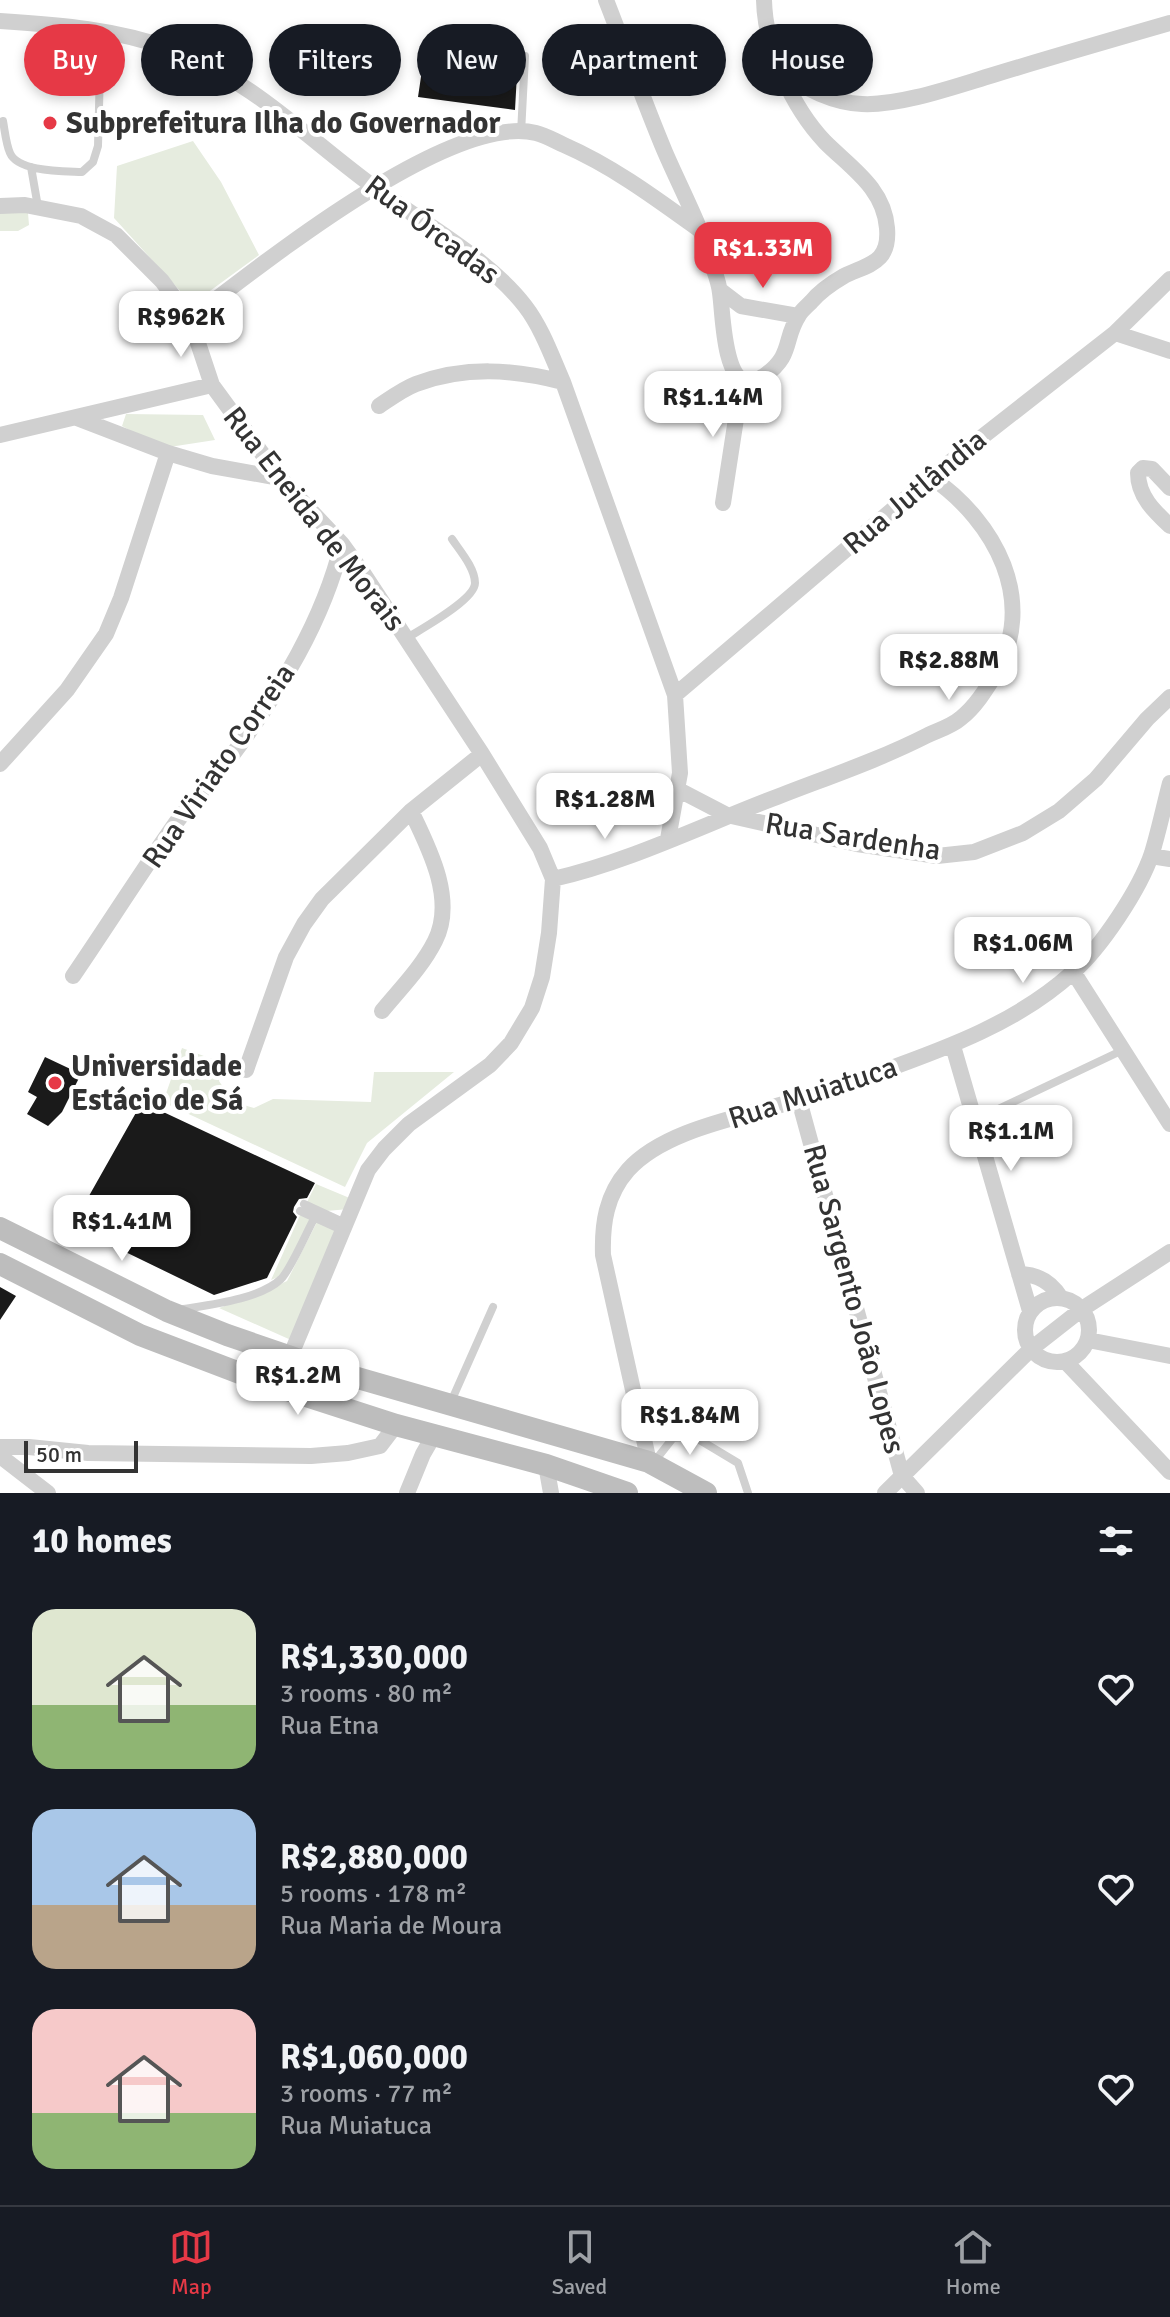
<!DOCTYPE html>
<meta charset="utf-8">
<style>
body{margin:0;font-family:Signika,sans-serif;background:#20242c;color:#f1f3f6;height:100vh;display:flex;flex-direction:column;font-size:30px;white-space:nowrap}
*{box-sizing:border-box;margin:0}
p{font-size:26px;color:#9ea1a6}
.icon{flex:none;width:44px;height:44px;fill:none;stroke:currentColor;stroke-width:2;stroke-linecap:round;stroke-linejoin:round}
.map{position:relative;height:1493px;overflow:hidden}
.panel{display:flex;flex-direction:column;background:#171b24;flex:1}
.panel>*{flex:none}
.guide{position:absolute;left:24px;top:24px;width:1122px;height:72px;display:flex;gap:16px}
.scale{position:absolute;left:24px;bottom:20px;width:114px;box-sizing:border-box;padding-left:8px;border:4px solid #333;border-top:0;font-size:22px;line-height:28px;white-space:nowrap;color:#333;-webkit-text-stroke:6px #fff;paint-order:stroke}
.price{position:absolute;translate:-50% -68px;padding:0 18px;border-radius:16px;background:#fff;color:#222;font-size:26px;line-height:52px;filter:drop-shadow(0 2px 4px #0008)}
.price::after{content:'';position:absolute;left:50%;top:48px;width:24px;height:18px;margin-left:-12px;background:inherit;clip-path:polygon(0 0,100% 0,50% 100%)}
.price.selected{background:#e63946;color:#fff}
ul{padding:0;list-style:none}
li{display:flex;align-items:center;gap:24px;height:200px;padding:0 32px}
li span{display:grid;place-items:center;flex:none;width:224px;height:160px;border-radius:24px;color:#555}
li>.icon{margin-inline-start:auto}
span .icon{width:96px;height:96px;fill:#fffc;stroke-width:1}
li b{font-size:34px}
h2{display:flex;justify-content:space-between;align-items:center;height:96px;padding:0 32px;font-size:34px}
.tag{padding:0 28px;border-radius:36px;background:#171b24;box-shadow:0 4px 12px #0003;font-size:28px;line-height:72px}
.tag.selected{background:#e63946;color:#fff}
.tabs{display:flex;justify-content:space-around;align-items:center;height:112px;border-top:2px solid #363941;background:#171b24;font-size:22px;color:#9ea1a6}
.tabs a{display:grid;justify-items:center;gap:4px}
.tabs .selected{color:#e63946}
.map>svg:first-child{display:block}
.green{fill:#e6ecdf}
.building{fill:#1a1a1a}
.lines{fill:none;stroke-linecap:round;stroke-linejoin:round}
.service{stroke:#d0d0d0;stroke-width:8}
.minor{stroke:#d0d0d0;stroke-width:16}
.secondary{stroke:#bdbdbd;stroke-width:22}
.poi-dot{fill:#e63946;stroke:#fff;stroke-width:3}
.labels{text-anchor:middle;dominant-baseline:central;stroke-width:8;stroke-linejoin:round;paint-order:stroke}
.poi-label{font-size:30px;font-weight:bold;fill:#333;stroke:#fff;text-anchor:start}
.street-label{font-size:30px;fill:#333;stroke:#fff}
</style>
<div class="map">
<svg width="1170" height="1493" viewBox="0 0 1170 1493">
<rect width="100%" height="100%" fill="#fff"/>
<!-- green -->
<path class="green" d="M193,141L221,182L259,255L192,304L114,218L117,166Z
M0,212L28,213L29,225L18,231H0Z
M126,414L203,415L215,440L163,448L122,426Z
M182,1048L223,1063L219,1081L233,1102L254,1108L273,1099L371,1102L374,1072H454L367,1143L345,1187L163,1102Z
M316,1184L352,1199L349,1209L326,1211L307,1202Z
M301,1213L312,1218L282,1275L271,1280Z
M317,1222L338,1232L291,1340L219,1308L262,1293L287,1281Z"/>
<!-- building -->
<path class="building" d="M426,43L518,55L515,110L418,97Z
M45,1057L81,1074L62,1112L48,1126L27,1114L37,1097L28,1092Z
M142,1102L315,1183L307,1198L299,1199L294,1207L293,1212L297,1217L267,1278L214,1295L72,1226Z
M0,1287L16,1296L0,1320Z"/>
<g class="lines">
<!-- service -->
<path class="service" d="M3,121C5,132 6,144 10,153C18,172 63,171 82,172L93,162L98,146L101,31
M521,133L525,56
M31,167L38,207
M407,638C421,629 475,600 475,583C475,568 460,551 452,539
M975,1120L1123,1050
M304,1204L345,1223
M300,1211L342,1230
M178,1310C207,1305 259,1300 281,1279C291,1269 307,1231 315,1217
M450,1404L493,1307
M654,1462L673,1438L693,1436L738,1463L748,1493"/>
<!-- minor -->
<path class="minor" d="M606,0C626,51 644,102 665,152C681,189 701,226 712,264C715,273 719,283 720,293C723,312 723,378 747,382C753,383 759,379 764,376C794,355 783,339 799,315C802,310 807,306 811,302C820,291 832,283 844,276C869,264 890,263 887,228C884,188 851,168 825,142C792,107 765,48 764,0
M0,21C59,25 118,29 173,50C253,80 310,141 378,190C425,224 490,260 525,306C542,328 552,357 563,382L675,695L680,773L668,839
M784,71C803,89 835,103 862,104C900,106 956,86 993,75C1052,57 1111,40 1170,23
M0,206L25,205L81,216L116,235L162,281L190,319L212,385L280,478L342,544L363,573L482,754L540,848L553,879L549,933L542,977L532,1008L511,1043L490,1065L409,1124L384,1149L368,1170L290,1357
M720,290L741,306L798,316
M190,319C259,267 450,112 536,133C545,135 555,141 564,145C612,166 654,197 697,228
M1115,333L1170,279
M379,406C391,398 403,389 416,384C465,366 513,369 563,382
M77,418L168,453L212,466L280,478
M0,435L212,385
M1170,488L1152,469L1143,468L1138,473C1138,496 1154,511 1170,526
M723,503L742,380
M675,695L931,477L1115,333L1170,351
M0,764L67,690L106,634L121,598L168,453
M677,789L727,815L857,844L937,856L974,852L1023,833L1059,811L1096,779L1147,719L1170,697
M1151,856L1170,859
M553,879C632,861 707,823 782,795C831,776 881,759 928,735C939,730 952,726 961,718C975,707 985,691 995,675C1038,601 996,522 931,477
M1074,973L1170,1124
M73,976C107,926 140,874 175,824C193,800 215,778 233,754C280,691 323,621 342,544
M382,1011C400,989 422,967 435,941C456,900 429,848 411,811
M953,1046L1030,1311
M246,1070L286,957L304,924L322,899L411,811L482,754
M799,1100L902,1476L917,1493
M1019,1274C1038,1274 1051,1282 1061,1298
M1025 1330a32 32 0 1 1 64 0a32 32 0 1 1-64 0Z
M1088,1340L1170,1356
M1065,1361L1170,1472
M0,1447H29L88,1453L311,1456L348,1453L380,1446L396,1425
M0,1456L48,1493
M649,1462L603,1255C602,1224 606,1195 628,1170C665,1129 743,1117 794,1101C823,1093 851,1082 880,1072C947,1048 1018,1022 1072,973C1101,948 1140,889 1152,853C1159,830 1164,806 1170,783
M546,1465L551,1493
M407,1493L423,1454L434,1435
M885,1493L1031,1349L1082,1309L1170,1252"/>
<!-- secondary -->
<path class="secondary" d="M0,1228L167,1311L227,1335L323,1368L649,1462L706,1493
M0,1264L140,1335L266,1383L396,1425L546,1465L627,1493"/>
</g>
<!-- markers -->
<g class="poi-dot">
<circle cx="50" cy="123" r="8"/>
<circle cx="55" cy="1083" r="8"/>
</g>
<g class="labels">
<!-- poi labels -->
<g class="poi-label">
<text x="66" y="123">Subprefeitura Ilha do Governador</text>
<text x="71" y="1066">Universidade<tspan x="71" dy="34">Estácio de Sá</tspan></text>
</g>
<!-- street labels -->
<g class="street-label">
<text transform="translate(432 230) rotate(37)">Rua Órcadas</text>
<text transform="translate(915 492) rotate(-40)">Rua Jutlândia</text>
<text transform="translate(314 519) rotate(52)">Rua Eneida de Morais</text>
<text transform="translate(219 766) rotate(-55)">Rua Viriato Correia</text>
<text transform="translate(853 837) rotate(9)">Rua Sardenha</text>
<text transform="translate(813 1093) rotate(-18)">Rua Muiatuca</text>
<text transform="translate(854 1299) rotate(75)">Rua Sargento João Lopes</text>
</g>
</g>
</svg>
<div class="scale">50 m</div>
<b class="price selected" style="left:763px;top:290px">R$1.33M</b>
<b class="price" style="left:181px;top:359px">R$962K</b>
<b class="price" style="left:713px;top:439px">R$1.14M</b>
<b class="price" style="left:949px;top:702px">R$2.88M</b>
<b class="price" style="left:605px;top:841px">R$1.28M</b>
<b class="price" style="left:1023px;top:985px">R$1.06M</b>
<b class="price" style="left:1011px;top:1173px">R$1.1M</b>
<b class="price" style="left:122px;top:1263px">R$1.41M</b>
<b class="price" style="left:298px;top:1417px">R$1.2M</b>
<b class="price" style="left:690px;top:1457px">R$1.84M</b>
<div class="guide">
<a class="tag selected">Buy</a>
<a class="tag">Rent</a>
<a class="tag">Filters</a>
<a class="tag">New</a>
<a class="tag">Apartment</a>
<a class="tag">House</a>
</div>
</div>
<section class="panel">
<h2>10 homes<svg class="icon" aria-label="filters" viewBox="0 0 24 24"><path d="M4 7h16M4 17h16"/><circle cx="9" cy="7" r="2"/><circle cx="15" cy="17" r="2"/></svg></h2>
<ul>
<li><span style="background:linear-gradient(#dfe7d0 60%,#8fb573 0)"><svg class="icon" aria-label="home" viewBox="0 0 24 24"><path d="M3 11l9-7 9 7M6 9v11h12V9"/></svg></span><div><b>R$1,330,000</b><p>3 rooms · 80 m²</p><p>Rua Etna</p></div><svg class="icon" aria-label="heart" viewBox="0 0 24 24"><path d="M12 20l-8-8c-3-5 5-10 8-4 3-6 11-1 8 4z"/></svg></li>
<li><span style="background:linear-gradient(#a9c7e8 60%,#b9a48a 0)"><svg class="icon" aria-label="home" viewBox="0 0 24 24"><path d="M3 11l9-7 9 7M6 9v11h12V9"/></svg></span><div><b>R$2,880,000</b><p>5 rooms · 178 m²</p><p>Rua Maria de Moura</p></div><svg class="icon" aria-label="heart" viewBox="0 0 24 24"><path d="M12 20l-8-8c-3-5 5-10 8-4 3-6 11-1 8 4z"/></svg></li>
<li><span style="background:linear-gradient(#f6c9c9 65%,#8fb573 0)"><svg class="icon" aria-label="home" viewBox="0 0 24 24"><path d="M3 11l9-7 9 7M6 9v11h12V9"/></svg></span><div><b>R$1,060,000</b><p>3 rooms · 77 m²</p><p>Rua Muiatuca</p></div><svg class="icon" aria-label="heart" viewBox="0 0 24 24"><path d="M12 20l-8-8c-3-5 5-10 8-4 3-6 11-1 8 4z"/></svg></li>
</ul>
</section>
<nav class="tabs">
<a class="selected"><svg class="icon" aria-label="map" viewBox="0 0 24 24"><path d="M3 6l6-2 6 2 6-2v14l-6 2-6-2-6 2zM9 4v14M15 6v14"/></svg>Map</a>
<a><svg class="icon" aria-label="saved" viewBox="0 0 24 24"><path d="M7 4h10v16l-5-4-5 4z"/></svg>Saved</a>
<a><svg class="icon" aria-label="home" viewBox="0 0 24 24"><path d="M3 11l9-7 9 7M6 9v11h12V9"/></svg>Home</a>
</nav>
